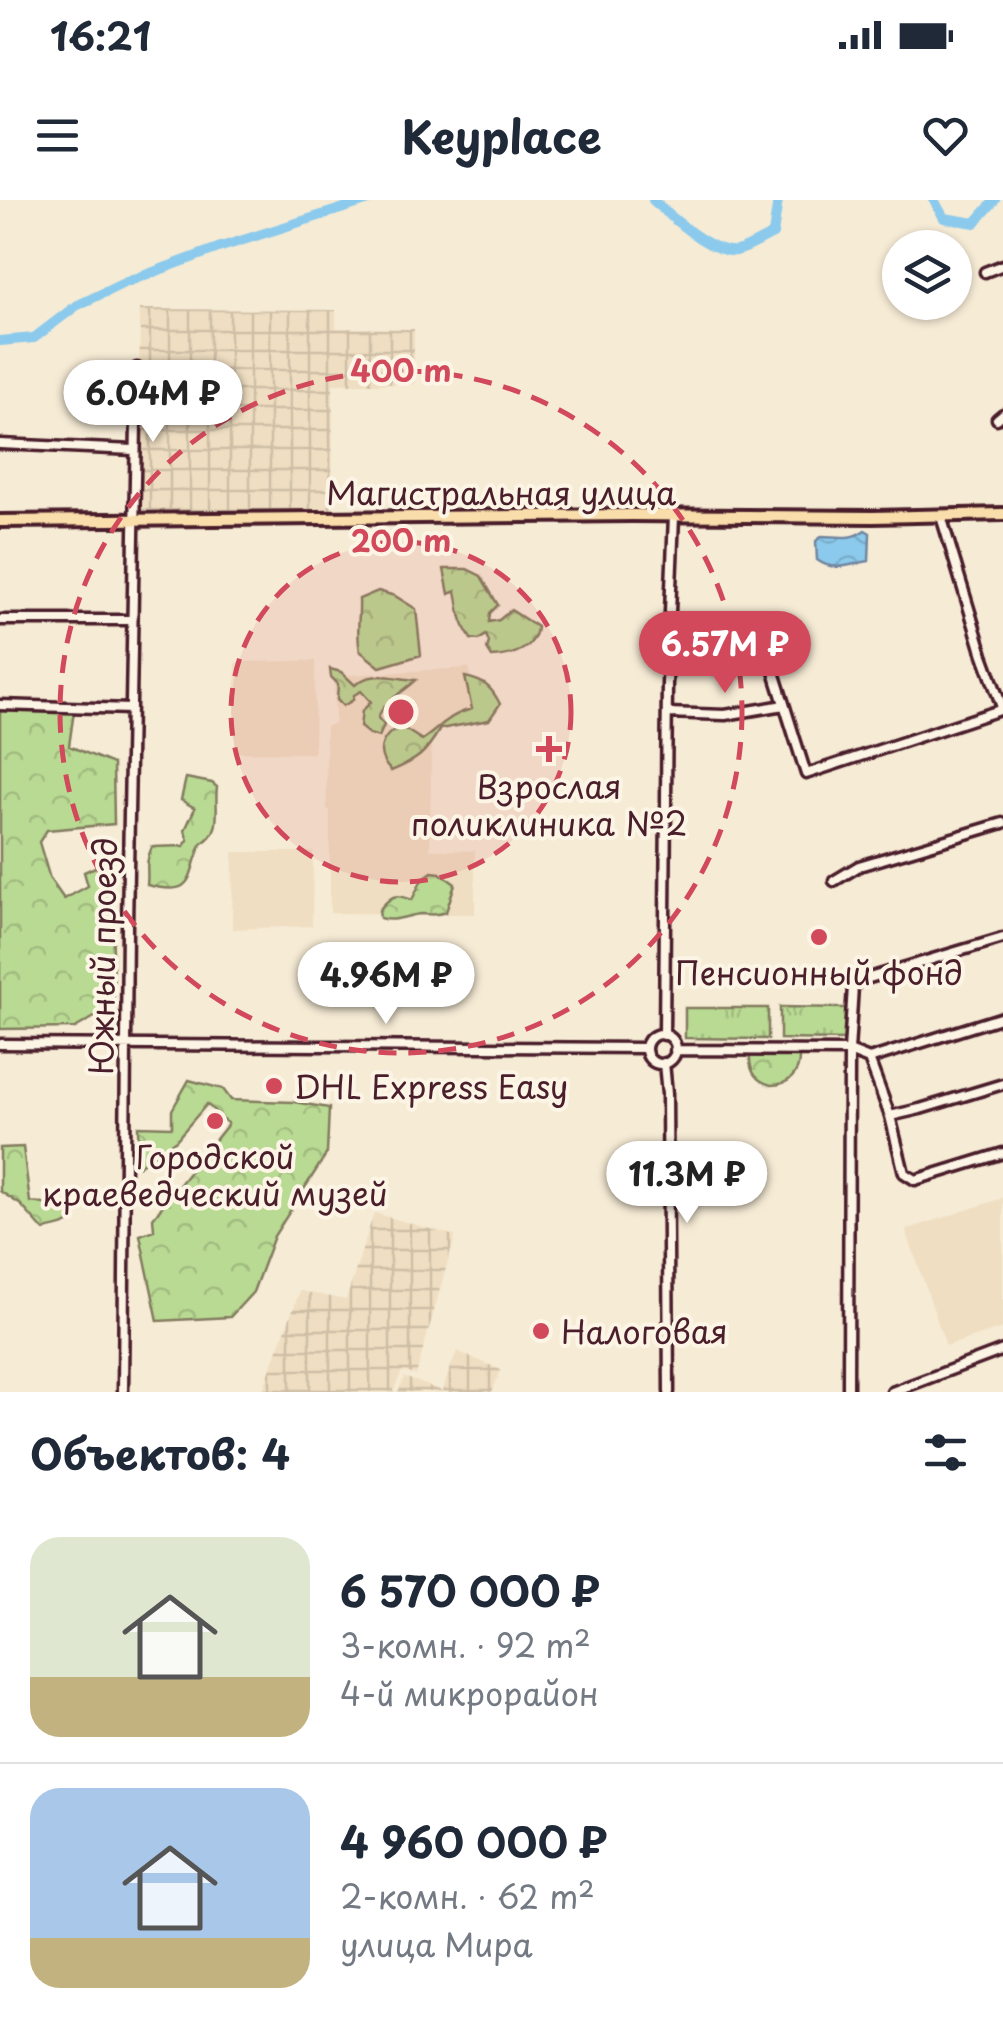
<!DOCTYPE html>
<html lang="ru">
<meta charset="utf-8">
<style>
body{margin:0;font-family:"Playpen Sans",sans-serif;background:#f6f6f7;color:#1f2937;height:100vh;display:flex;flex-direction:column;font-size:38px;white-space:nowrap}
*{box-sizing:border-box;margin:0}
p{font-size:32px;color:#747a83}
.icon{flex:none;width:55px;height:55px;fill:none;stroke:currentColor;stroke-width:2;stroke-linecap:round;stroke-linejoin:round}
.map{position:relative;height:1192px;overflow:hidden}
.panel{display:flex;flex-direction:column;background:#fff;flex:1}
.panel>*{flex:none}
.tools{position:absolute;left:882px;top:30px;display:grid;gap:20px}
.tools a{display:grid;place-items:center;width:90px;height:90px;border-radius:50%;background:#fff;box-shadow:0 2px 8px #0004;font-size:50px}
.price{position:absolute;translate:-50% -85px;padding:0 22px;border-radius:35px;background:#fff;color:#222;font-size:32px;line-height:65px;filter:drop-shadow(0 2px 5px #0008)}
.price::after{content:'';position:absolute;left:50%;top:60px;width:30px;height:22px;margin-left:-15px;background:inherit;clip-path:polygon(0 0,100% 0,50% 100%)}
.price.current{background:#d1495b;color:#fff}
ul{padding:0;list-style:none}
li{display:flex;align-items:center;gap:30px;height:250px;padding:0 30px}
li+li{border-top:2px solid #e0e1e3}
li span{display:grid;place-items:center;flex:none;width:280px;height:200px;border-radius:30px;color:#555}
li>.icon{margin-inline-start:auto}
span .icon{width:120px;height:120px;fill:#fffc;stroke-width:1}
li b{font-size:42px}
h2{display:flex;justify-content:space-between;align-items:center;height:120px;padding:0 30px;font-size:42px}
.status{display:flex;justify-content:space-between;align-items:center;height:70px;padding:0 50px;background:#fff;direction:ltr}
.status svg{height:28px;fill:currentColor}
header{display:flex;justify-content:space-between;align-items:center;height:130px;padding:0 30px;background:#fff;font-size:45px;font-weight:700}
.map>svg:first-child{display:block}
.built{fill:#efdec1}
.industrial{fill:url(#industrial-grid)}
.grass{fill:url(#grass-tufts);stroke:#827c5f;stroke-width:2.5}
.forest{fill:url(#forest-crowns);stroke:#827c5f;stroke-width:2.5}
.water{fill:url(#water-waves);stroke:#71869f;stroke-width:2.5}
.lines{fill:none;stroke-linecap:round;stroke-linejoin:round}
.river{stroke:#8bcaec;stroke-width:10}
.minor-casing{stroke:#4a1f2b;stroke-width:15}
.major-casing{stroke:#4a1f2b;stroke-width:18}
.minor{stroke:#fcf5e5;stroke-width:8}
.major{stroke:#f9deab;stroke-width:10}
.ring{fill:none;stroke:#d1495b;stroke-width:5;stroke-dasharray:18 12}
.poi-dot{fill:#d1495b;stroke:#fcf5e5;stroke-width:4}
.labels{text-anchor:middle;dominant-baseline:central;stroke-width:8;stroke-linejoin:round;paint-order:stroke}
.street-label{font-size:32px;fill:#4a1f2b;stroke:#fcf5e5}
.poi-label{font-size:32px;fill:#4a1f2b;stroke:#fcf5e5}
.centre{fill:#d1495b;stroke:#fcf5e5;stroke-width:5}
.ring-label{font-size:30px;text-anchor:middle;font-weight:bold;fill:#d1495b;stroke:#fcf5e5;stroke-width:8;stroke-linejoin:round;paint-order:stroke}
</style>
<div class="status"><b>16:21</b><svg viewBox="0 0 49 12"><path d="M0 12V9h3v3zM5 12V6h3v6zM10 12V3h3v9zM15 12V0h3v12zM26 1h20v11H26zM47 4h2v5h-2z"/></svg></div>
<header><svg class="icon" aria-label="menu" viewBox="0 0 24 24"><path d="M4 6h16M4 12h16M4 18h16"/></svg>Keyplace<svg class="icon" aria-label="heart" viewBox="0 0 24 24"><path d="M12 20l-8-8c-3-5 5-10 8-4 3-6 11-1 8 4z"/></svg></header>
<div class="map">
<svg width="1003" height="1192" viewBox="0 0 1003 1192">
<defs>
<pattern id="industrial-grid" width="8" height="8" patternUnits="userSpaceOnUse" patternTransform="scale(2.5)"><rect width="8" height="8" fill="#efdec1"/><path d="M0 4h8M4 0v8" fill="none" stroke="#cebea6"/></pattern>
<pattern id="grass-tufts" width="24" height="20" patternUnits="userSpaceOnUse" patternTransform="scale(2.5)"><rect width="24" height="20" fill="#b9da93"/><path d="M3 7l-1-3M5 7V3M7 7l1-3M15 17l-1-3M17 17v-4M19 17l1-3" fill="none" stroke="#a1bb7f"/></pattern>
<pattern id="forest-crowns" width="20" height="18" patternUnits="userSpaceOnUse" patternTransform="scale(2.5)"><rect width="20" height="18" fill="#b9da93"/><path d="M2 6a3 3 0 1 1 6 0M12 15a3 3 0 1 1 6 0" fill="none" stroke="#a1bb7f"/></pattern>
<pattern id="water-waves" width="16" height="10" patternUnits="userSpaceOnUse" patternTransform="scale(2.5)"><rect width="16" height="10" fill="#8bcaec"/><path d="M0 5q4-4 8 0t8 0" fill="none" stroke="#79adcb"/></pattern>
</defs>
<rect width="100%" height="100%" fill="#f6ebd5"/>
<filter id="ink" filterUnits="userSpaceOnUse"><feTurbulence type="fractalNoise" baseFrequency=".01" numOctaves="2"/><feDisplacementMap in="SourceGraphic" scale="20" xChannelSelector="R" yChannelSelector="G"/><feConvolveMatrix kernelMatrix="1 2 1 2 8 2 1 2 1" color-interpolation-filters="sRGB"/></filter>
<g filter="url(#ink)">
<!-- built -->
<path class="built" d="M315,461L314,553L235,552L236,462Z
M469,468L476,508L431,532L430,650L475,651V714L330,713V610L327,609L326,527L335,523L334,476Z
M233,652H313L312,726L232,729Z
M1003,998V1128L946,1146L906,1030Z"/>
<!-- industrial -->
<path class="industrial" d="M140,109L336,110V128L414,129V184H333L332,311L138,310Z
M374,1013L455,1036L416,1175L402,1171L393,1192H262L300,1091L346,1100Z
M457,1151L501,1170L492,1192H398L404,1177L442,1191Z"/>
<!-- grass -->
<path class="grass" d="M780,807L845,808L846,840L780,839Z
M685,808H768V839L685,838Z"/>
<!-- forest -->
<path class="forest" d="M444,369H467L481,376L498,405L490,413L489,422L499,420L511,410L537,427C535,450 511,456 492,457L487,449L489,442L486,435L479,440L471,439C459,421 460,411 456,391L449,394Z
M378,391L395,396L416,409L421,455L380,467L360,451C356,433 360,417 359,399Z
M330,469L341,472L355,485C373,469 395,479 416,480C403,493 383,501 378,518L384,525L379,537L369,534L360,527L362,511L371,502L361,491L354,495L353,500L343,506L337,500L338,484L331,477Z
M465,477C484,481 491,486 500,504L489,520L440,529C425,554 418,560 391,571C374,554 380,537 400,526L422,540C441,527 448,515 472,509Z
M0,511H74L69,546L113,564L114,624L47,630L39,642L50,679L64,699L88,686L84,672L111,660L114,806L75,828L0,829Z
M186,578L212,583L217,587C214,607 224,631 202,643C186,675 198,698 147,685C149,668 144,665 152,647L184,646L188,640L185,630L195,608L181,600Z
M432,672L440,673L455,684L446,712C436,716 432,714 421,714C407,715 395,723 380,718L379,710C392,695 395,693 412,700L422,679Z
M750,855H799C800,874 789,885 771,885C756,881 749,871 750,855Z
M189,880L223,889L231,900L294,902L329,908L327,953L274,1036L253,1092L230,1117L158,1121L140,1035L154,1030L153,1018L228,924L207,904L176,940L139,966L138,926L172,927V910Z
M23,947L30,1002L51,1005L68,1012L71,1020C63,1029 54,1026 44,1031L21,1005L0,991V948Z"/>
<!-- water -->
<path class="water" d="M865,330L870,333L869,361C850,364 835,373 817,360L816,341L822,336C838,336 850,341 865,330Z"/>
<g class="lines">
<!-- river -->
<path class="river" d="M653,0C670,16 711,54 736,51C747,49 762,39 773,34L778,0
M934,0L944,18L975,23L995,0
M0,141L34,138L76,106L124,83L221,47L369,0"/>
<!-- minor casing -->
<g class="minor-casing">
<path id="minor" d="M985,72L1003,65
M997,219L1003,214
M0,244L134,250
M941,316L983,455L1003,510
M0,420H132
M764,440L806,574L1003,509
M0,505L131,509
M667,513L725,515L784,505
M834,681L859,666L1003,623
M646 849a15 15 0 1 1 30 0a15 15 0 1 1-30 0Z
M664,835L667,484L674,316
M0,844L646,848
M675,850L849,851L869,859L1003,817
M869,859L890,916L904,973L915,980L1003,953
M664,863L667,894L669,1192
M890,916L920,909L1003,884
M123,1192L127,726L137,168
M848,1192L849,851L853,786L859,781L1003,738
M892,1192L1003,1150"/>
</g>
<!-- major casing -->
<g class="major-casing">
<path id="major" d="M0,321L632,315L873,317L1003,314"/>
</g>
<!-- minor -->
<use href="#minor" class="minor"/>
<!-- major -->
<use href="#major" class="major"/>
</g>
</g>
<!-- distance rings -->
<circle cx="401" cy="512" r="170" fill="#d1495b" fill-opacity=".12"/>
<g class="ring">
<circle cx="401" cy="512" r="170"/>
<circle cx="401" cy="512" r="341"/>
</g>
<!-- markers -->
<g class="poi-dot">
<path d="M544 534h10v10h10v10h-10v10h-10v-10h-10v-10h10z"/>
<circle cx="819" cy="737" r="10"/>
<circle cx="274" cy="886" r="10"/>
<circle cx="215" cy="921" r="10"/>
<circle cx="541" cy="1131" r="10"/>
</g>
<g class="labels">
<!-- street labels -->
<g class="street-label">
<text x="501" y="292">Магистральная улица</text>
<text transform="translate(102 756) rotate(-89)">Южный проезд</text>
</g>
<!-- poi labels -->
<g class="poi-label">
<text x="549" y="586">Взрослая<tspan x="549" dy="37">поликлиника №2</tspan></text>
<text x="819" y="772">Пенсионный фонд</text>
<text x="294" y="886" text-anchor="start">DHL Express Easy</text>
<text x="215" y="956">Городской<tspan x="215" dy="37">краеведческий музей</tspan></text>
<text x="561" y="1131" text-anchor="start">Налоговая</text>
</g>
</g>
<circle cx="401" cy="512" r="15" class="centre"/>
<g class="ring-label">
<text x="401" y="182">400 m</text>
<text x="401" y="352">200 m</text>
</g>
</svg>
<div class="tools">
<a><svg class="icon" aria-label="layers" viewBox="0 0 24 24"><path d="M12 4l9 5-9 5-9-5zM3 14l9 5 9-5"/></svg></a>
</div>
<b class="price" style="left:153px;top:245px">6.04M ₽</b>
<b class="price current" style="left:725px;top:496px">6.57M ₽</b>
<b class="price" style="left:386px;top:827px">4.96M ₽</b>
<b class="price" style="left:687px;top:1026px">11.3M ₽</b>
</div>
<section class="panel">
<h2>Объектов: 4<svg class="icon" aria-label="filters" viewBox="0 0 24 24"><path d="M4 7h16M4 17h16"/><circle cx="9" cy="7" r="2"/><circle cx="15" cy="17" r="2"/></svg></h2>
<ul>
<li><span style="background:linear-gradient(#dfe7d0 70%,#c2b280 0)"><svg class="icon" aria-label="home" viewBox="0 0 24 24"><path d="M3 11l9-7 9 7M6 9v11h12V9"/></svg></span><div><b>6 570 000 ₽</b><p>3-комн. · 92 m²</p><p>4-й микрорайон</p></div></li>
<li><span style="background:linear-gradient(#a9c7e8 75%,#c2b280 0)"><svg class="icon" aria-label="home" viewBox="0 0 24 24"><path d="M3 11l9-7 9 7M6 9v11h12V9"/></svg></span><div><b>4 960 000 ₽</b><p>2-комн. · 62 m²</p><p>улица Мира</p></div></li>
</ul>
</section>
